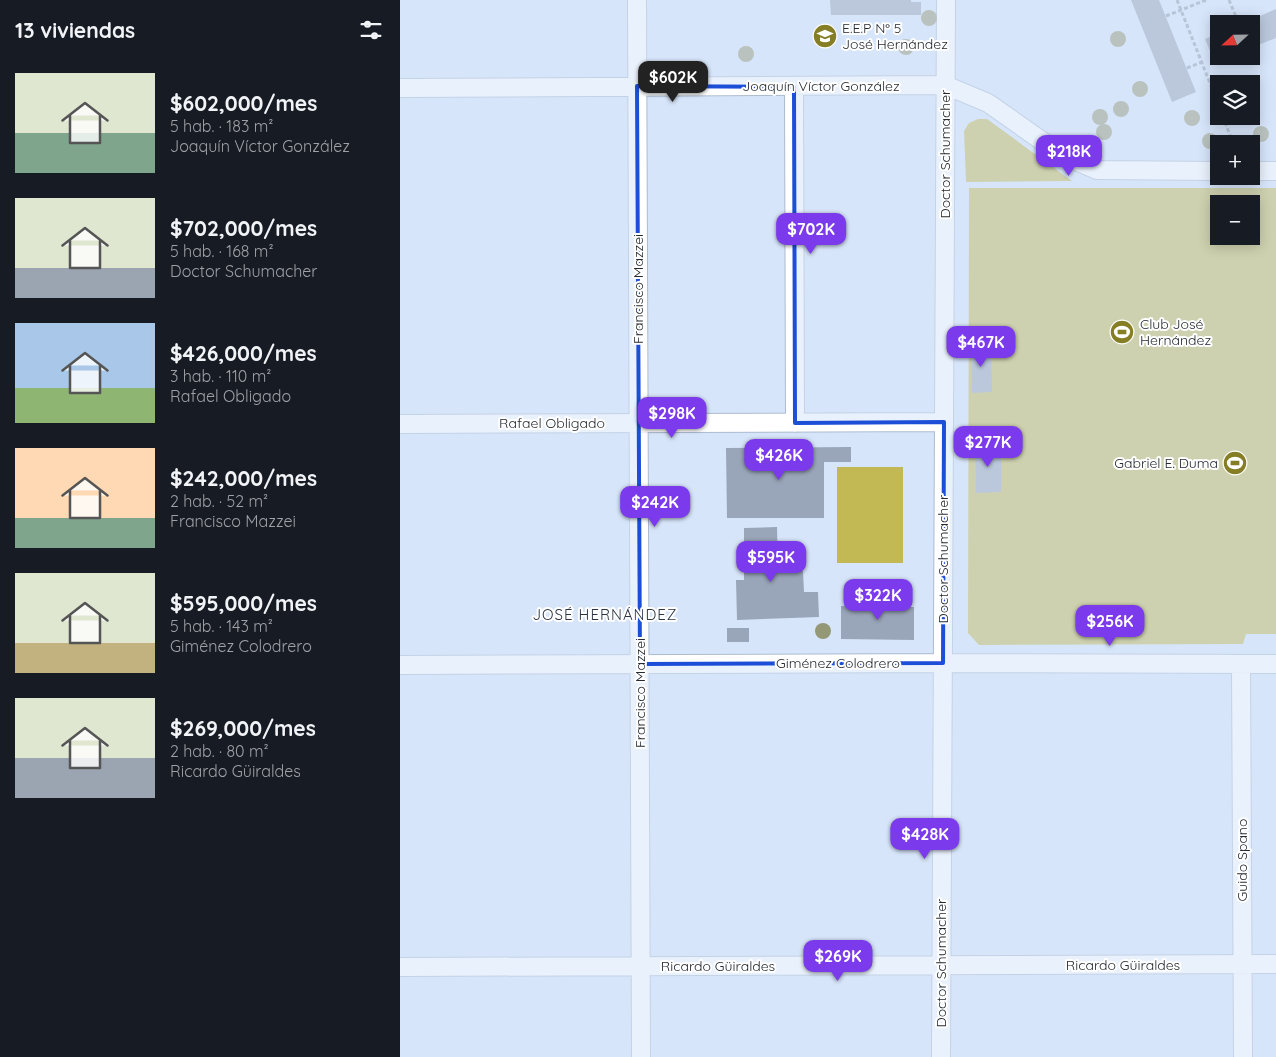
<!DOCTYPE html>
<html lang="es">
<meta charset="utf-8">
<style>
body{margin:0;font-family:Quicksand,sans-serif;background:#20242c;color:#f1f3f6;height:100vh;display:flex;flex-direction:column;font-size:19px;white-space:nowrap}
*{box-sizing:border-box;margin:0}
p{font-size:16px;color:#9ea1a6}
.icon{flex:none;width:28px;height:28px;fill:none;stroke:currentColor;stroke-width:2;stroke-linecap:round;stroke-linejoin:round}
.map{position:relative;flex:1;overflow:hidden}
.side{display:flex;flex-direction:column;background:#171b24;width:400px}
.side>*{flex:none}
.needle{width:32px;rotate:248deg}
.tools{position:absolute;left:810px;top:15px;display:grid;gap:10px}
.tools a{display:grid;place-items:center;width:50px;height:50px;border-radius:0px;background:#171b24;box-shadow:0 2px 12px #0003;font-size:25px}
.price{position:absolute;translate:-50% -42px;padding:0 11px;border-radius:10px;background:#7c3aed;color:#fff;font-size:16px;line-height:32px;filter:drop-shadow(0 1px 2px #0008)}
.price::after{content:'';position:absolute;left:50%;top:30px;width:15px;height:11px;margin-left:-8px;background:inherit;clip-path:polygon(0 0,100% 0,50% 100%)}
.price.current{background:#222;color:#fff}
ul{padding:0;list-style:none}
li{display:flex;align-items:center;gap:15px;height:125px;padding:0 15px}
li span{display:grid;place-items:center;flex:none;width:140px;height:100px;border-radius:0px;color:#555}
li>.icon{margin-inline-start:auto}
span .icon{width:60px;height:60px;fill:#fffc;stroke-width:1}
li b{font-size:21px}
h2{display:flex;justify-content:space-between;align-items:center;height:60px;padding:0 15px;font-size:21px}
main{display:flex;flex:1;min-height:0}
.map>svg:first-child{display:block}
.green{fill:#c2b954;fill-rule:evenodd}
.building{fill:#99a5b9}
.lines{fill:none;stroke-linecap:round;stroke-linejoin:round}
.street-casing{stroke:#adbbcf;stroke-width:20}
.path{stroke:#939eae;stroke-width:3;stroke-dasharray:4 2.5;stroke-linecap:butt}
.street{stroke:#fff;stroke-width:18}
.tree{fill:#959876}
.marked{fill:none;stroke:#1d4ed8;stroke-width:4;stroke-linejoin:round}
.labels{text-anchor:middle;dominant-baseline:central;stroke-width:4;stroke-linejoin:round;paint-order:stroke}
.poi-label{font-size:14px;fill:#242a31;stroke:#fff;text-anchor:start}
.street-label{font-size:14px;fill:#242a31;stroke:#fff}
.neighbourhood-label{font-size:15px;letter-spacing:1px;fill:#2a3445;stroke:#fff}
</style>
<main>
<section class="side">
<h2>13 viviendas<svg class="icon" aria-label="filters" viewBox="0 0 24 24"><path d="M4 7h16M4 17h16"/><circle cx="9" cy="7" r="2"/><circle cx="15" cy="17" r="2"/></svg></h2>
<ul>
<li><span style="background:linear-gradient(#dfe7d0 60%,#7fa58c 0)"><svg class="icon" aria-label="home" viewBox="0 0 24 24"><path d="M3 11l9-7 9 7M6 9v11h12V9"/></svg></span><div><b>$602,000/mes</b><p>5 hab. · 183 m²</p><p>Joaquín Víctor González</p></div></li>
<li><span style="background:linear-gradient(#dfe7d0 70%,#9aa5b1 0)"><svg class="icon" aria-label="home" viewBox="0 0 24 24"><path d="M3 11l9-7 9 7M6 9v11h12V9"/></svg></span><div><b>$702,000/mes</b><p>5 hab. · 168 m²</p><p>Doctor Schumacher</p></div></li>
<li><span style="background:linear-gradient(#a9c7e8 65%,#8fb573 0)"><svg class="icon" aria-label="home" viewBox="0 0 24 24"><path d="M3 11l9-7 9 7M6 9v11h12V9"/></svg></span><div><b>$426,000/mes</b><p>3 hab. · 110 m²</p><p>Rafael Obligado</p></div></li>
<li><span style="background:linear-gradient(#ffd9b3 70%,#7fa58c 0)"><svg class="icon" aria-label="home" viewBox="0 0 24 24"><path d="M3 11l9-7 9 7M6 9v11h12V9"/></svg></span><div><b>$242,000/mes</b><p>2 hab. · 52 m²</p><p>Francisco Mazzei</p></div></li>
<li><span style="background:linear-gradient(#dfe7d0 70%,#c2b280 0)"><svg class="icon" aria-label="home" viewBox="0 0 24 24"><path d="M3 11l9-7 9 7M6 9v11h12V9"/></svg></span><div><b>$595,000/mes</b><p>5 hab. · 143 m²</p><p>Giménez Colodrero</p></div></li>
<li><span style="background:linear-gradient(#dfe7d0 60%,#9aa5b1 0)"><svg class="icon" aria-label="home" viewBox="0 0 24 24"><path d="M3 11l9-7 9 7M6 9v11h12V9"/></svg></span><div><b>$269,000/mes</b><p>2 hab. · 80 m²</p><p>Ricardo Güiraldes</p></div></li>
</ul>
</section>
<div class="map">
<svg width="876" height="1057" viewBox="0 0 876 1057">
<rect width="100%" height="100%" fill="#d7e5fa"/>
<!-- green -->
<path class="green" d="M578,119H587L672,181L566,182L564,131L569,123Z
M569,188H876V634H846L843,644L579,645L568,633ZM819,204H851V236H819Z
M437,467H503V563H437Z"/>
<!-- building -->
<path class="building" d="M430,0H511V2H521V15H431Z
M731,0H759L796,92L772,102Z
M876,9V38L851,48V24H841Z
M819,33V56H832L815,63L805,39Z
M571,343H591L592,392L572,393Z
M601,444V492L576,493L575,445Z
M451,447V462H424V518H327L326,448Z
M377,527L378,571H403L404,592H418L419,617L337,620L336,580H344V528Z
M473,594H488V607H514V640L441,639V606L473,607Z
M327,628H349V642H327Z"/>
<g class="lines">
<!-- street casing -->
<g class="street-casing">
<path id="street" d="M237,0L241,1057
M394,87L395,423
M0,88L545,85L588,103L662,155L697,170L819,171
M851,171H876
M0,424L544,422
M841,664L843,1057
M0,665L543,663L876,664
M0,967L876,964
M541,1057L546,0"/>
</g>
<!-- path -->
<path class="path" d="M777,0L819,106
M829,0L839,24
M766,16L806,0
M787,68L802,62
M823,116L833,144"/>
<!-- street -->
<use href="#street" class="street"/>
</g>
<!-- trees -->
<g class="tree">
<circle cx="529" cy="18" r="8"/>
<circle cx="718" cy="39" r="8"/>
<circle cx="506" cy="47" r="8"/>
<circle cx="346" cy="54" r="8"/>
<circle cx="740" cy="89" r="8"/>
<circle cx="721" cy="109" r="8"/>
<circle cx="700" cy="117" r="8"/>
<circle cx="792" cy="118" r="8"/>
<circle cx="704" cy="132" r="8"/>
<circle cx="861" cy="134" r="8"/>
<circle cx="810" cy="141" r="8"/>
<circle cx="389" cy="551" r="8"/>
<circle cx="423" cy="631" r="8"/>
</g>
<!-- marked area -->
<path d="M0 0H876V1057H0ZM237,86L394,87L395,423L544,422L543,663L240,664Z" fill="#d7e5fa" fill-opacity=".55" fill-rule="evenodd"/>
<path class="marked" d="M237,86L394,87L395,423L544,422L543,663L240,664Z"/>
<!-- icons -->
<defs>
<g id="school-disc" transform="scale(1.25)"><circle r="9.5" fill="#857e24" stroke="#fff"/><path d="M0-5L7-2L0 1L-7-2ZM-4 1L0 2.5L4 1V4Q0 6-4 4Z" fill="#fff"/></g>
<g id="stadium-disc" transform="scale(1.25)"><circle r="9.5" fill="#857e24" stroke="#fff"/><path d="M0-5a6.5 5 0 1 0 0 10a6.5 5 0 1 0 0-10ZM-3.5-1.8h7v3.6h-7Z" fill="#fff"/></g>
</defs>
<g fill-rule="evenodd">
<use href="#school-disc" x="425" y="36"/>
<use href="#stadium-disc" x="722" y="332"/>
<use href="#stadium-disc" x="835" y="463"/>
</g>
<g class="labels">
<!-- poi labels -->
<g class="poi-label">
<text x="442" y="28">E.E.P N° 5<tspan x="442" dy="16">José Hernández</tspan></text>
<text x="740" y="324">Club José<tspan x="740" dy="16">Hernández</tspan></text>
<text x="818" y="463" text-anchor="end">Gabriel E. Duma</text>
</g>
<!-- street labels -->
<g class="street-label">
<text x="421" y="86">Joaquín Víctor González</text>
<text transform="translate(545 154) rotate(-90)">Doctor Schumacher</text>
<text transform="translate(238 289) rotate(-90)">Francisco Mazzei</text>
<text x="152" y="423">Rafael Obligado</text>
<text transform="translate(543 559) rotate(-90)">Doctor Schumacher</text>
<text x="438" y="663">Giménez Colodrero</text>
<text transform="translate(240 693) rotate(-90)">Francisco Mazzei</text>
<text transform="translate(842 860) rotate(-90)">Guido Spano</text>
<text transform="translate(541 963) rotate(-90)">Doctor Schumacher</text>
<text x="723" y="965">Ricardo Güiraldes</text>
<text x="318" y="966">Ricardo Güiraldes</text>
</g>
<!-- neighbourhood labels -->
<g class="neighbourhood-label">
<text x="205" y="614">JOSÉ HERNÁNDEZ</text>
</g>
</g>
</svg>
<div class="tools">
<a><svg class="needle" viewBox="-14 -14 28 28"><path d="M0-13l5 13h-10z" fill="#e53935"/><path d="M0 13l5-13h-10z" fill="#9ea1a6"/></svg></a>
<a><svg class="icon" aria-label="layers" viewBox="0 0 24 24"><path d="M12 4l9 5-9 5-9-5zM3 14l9 5 9-5"/></svg></a>
<a>+</a>
<a>−</a>
</div>
<b class="price current" style="left:273px;top:103px">$602K</b>
<b class="price" style="left:669px;top:177px">$218K</b>
<b class="price" style="left:411px;top:255px">$702K</b>
<b class="price" style="left:581px;top:368px">$467K</b>
<b class="price" style="left:272px;top:439px">$298K</b>
<b class="price" style="left:588px;top:468px">$277K</b>
<b class="price" style="left:379px;top:481px">$426K</b>
<b class="price" style="left:255px;top:528px">$242K</b>
<b class="price" style="left:371px;top:583px">$595K</b>
<b class="price" style="left:478px;top:621px">$322K</b>
<b class="price" style="left:710px;top:647px">$256K</b>
<b class="price" style="left:525px;top:860px">$428K</b>
<b class="price" style="left:438px;top:982px">$269K</b>
</div>
</main>
